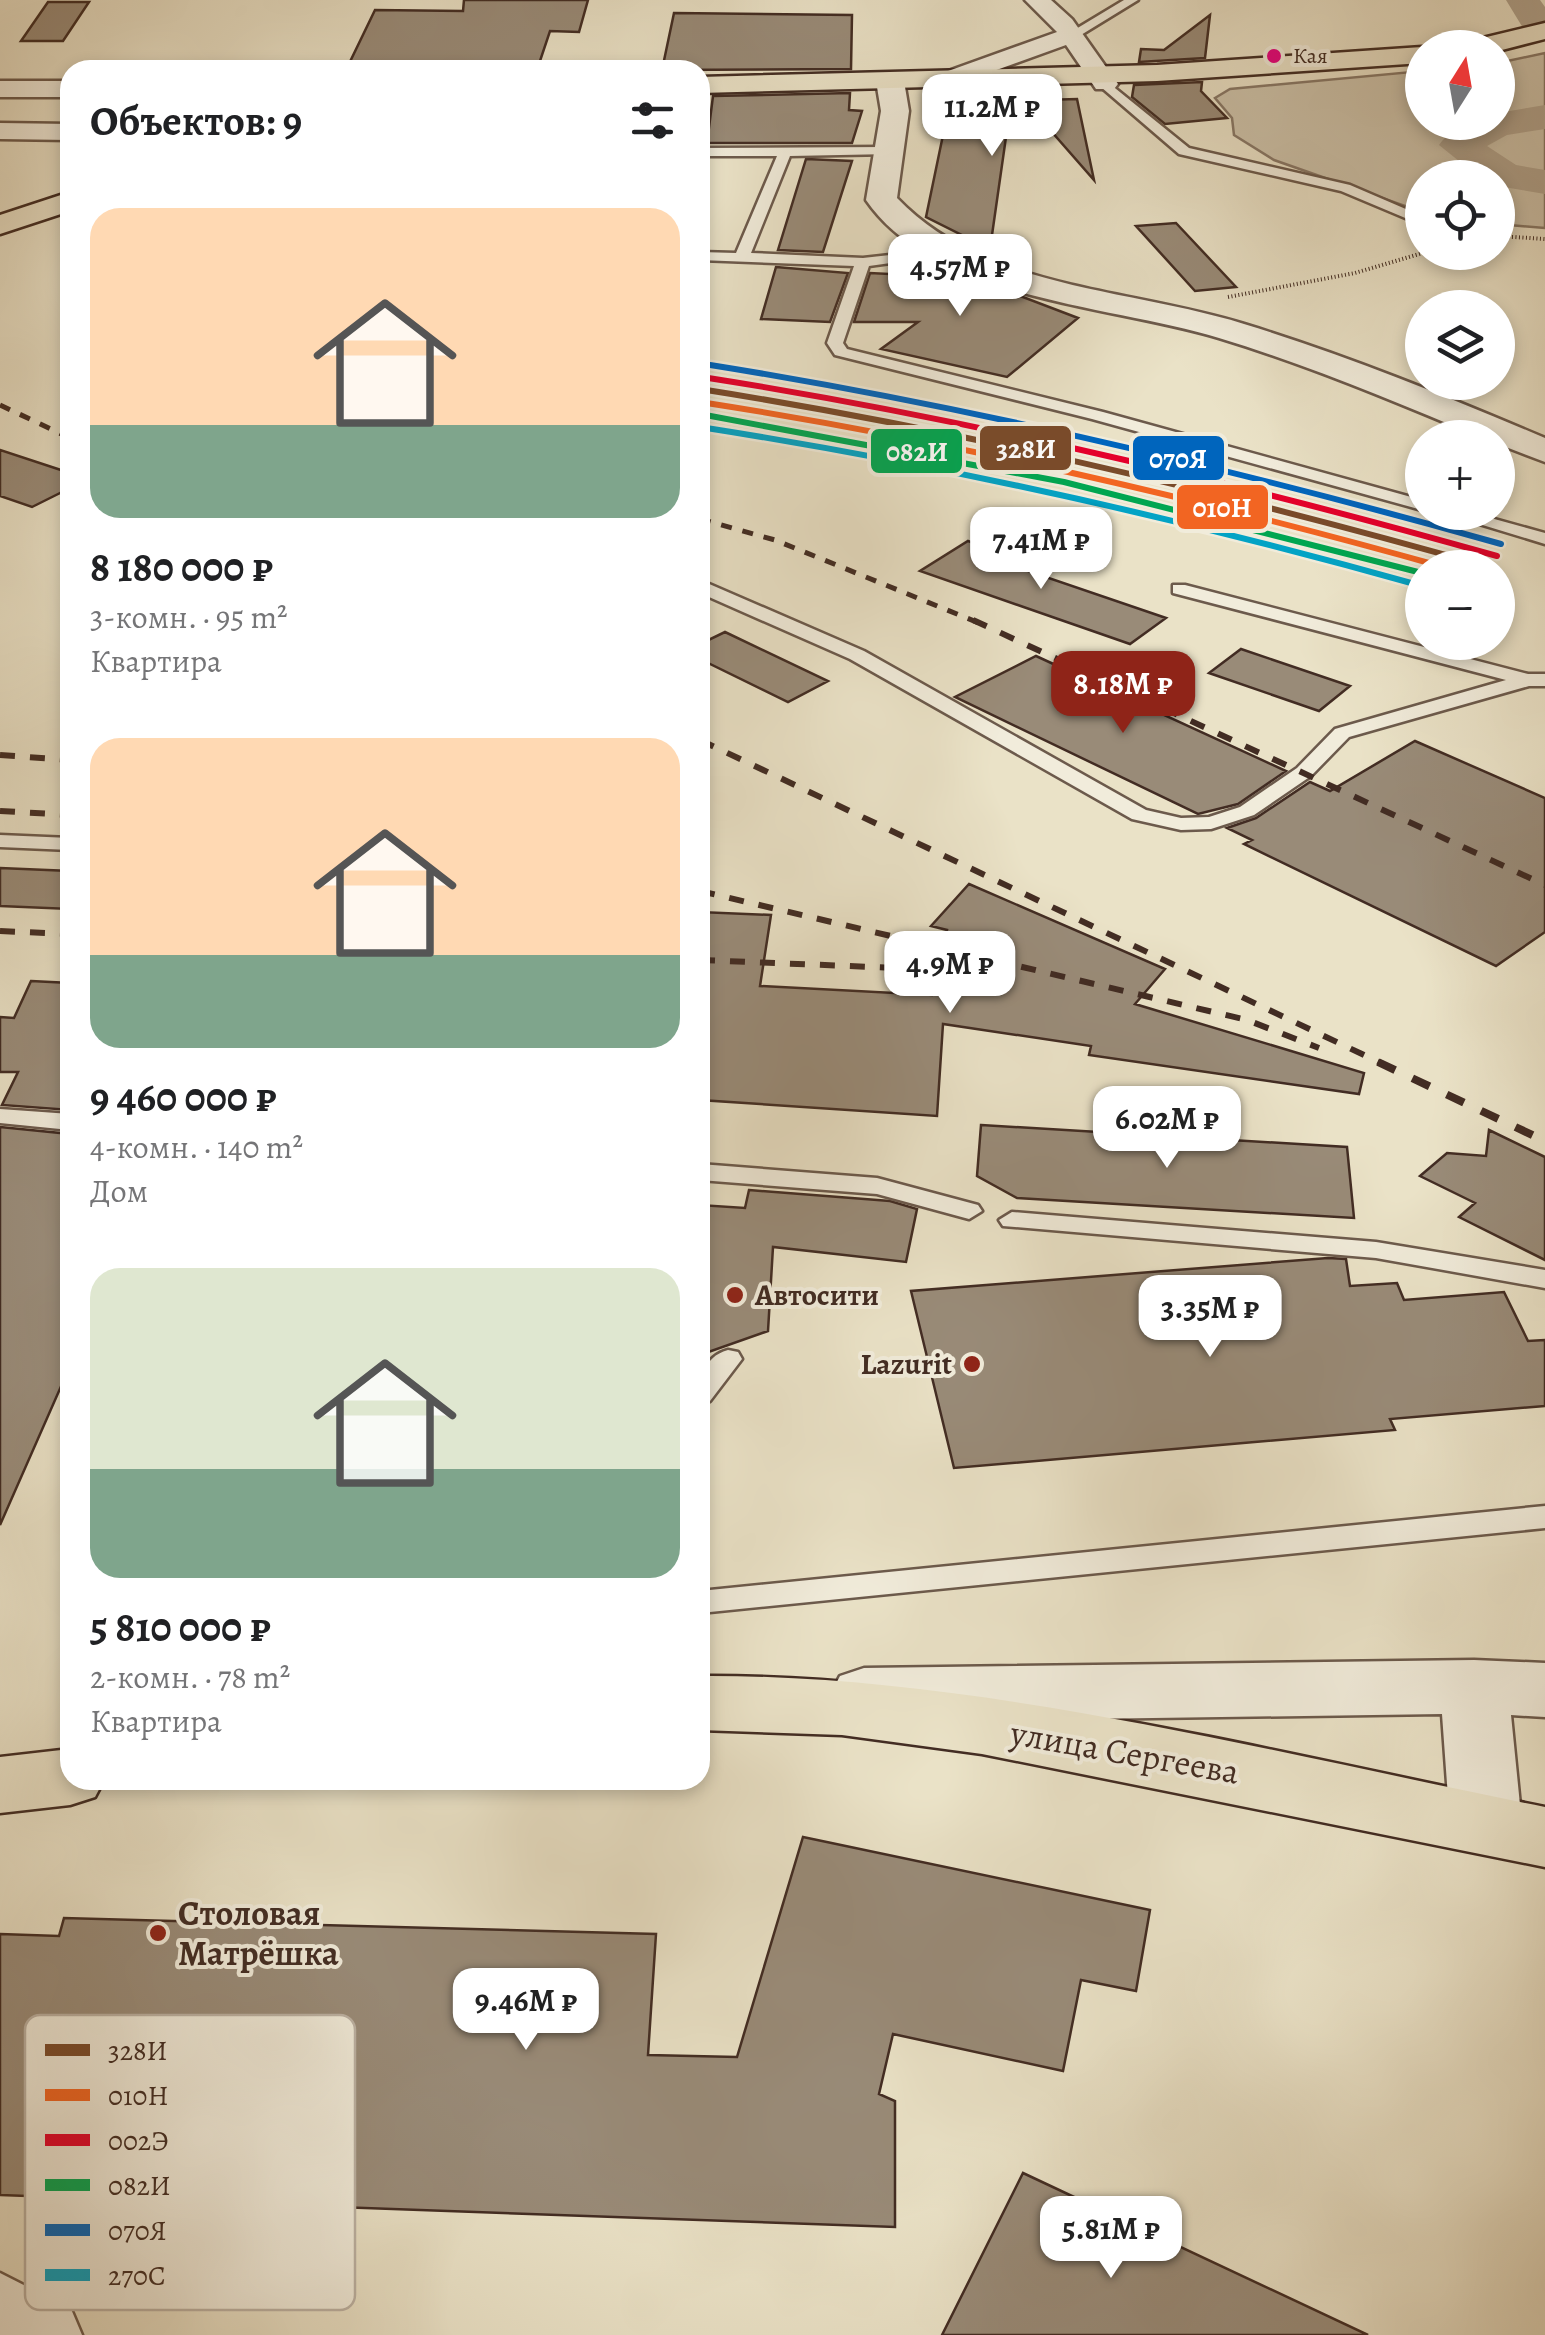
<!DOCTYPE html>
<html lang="ru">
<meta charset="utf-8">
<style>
body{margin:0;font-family:Alegreya,serif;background:#f2f2f2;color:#202124;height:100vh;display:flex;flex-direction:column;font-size:38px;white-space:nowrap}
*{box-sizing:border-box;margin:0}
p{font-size:32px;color:#757577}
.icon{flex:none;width:55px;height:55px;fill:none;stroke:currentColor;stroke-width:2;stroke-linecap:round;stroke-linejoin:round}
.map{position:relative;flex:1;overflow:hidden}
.panel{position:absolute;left:60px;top:60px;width:650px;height:1730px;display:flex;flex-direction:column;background:#fff;border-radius:30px;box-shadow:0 5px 15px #0003}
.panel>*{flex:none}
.needle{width:65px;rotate:11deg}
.buttons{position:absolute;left:1405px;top:30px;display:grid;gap:20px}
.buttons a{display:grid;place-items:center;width:110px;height:110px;border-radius:50%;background:#fff;box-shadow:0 5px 15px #0003;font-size:50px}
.price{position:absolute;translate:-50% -85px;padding:0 22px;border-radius:20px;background:#fff;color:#222;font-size:32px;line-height:65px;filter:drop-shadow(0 2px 5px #0008)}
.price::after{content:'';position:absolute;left:50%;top:60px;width:30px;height:22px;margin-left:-15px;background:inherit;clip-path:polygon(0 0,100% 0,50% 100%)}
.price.current{background:#8f2418;color:#fff}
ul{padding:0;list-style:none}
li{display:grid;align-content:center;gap:20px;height:530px;padding:0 30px}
li span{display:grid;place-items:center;height:310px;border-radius:30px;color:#555}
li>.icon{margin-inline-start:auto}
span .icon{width:180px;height:180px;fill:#fffc;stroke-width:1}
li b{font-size:42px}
h2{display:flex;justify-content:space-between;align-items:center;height:120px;padding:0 30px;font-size:42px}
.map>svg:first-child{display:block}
.green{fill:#cdc3ab;stroke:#887867;stroke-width:2.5}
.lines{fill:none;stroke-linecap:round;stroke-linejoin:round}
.river{fill:#b1a48f;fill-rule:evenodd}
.building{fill:#998b78;stroke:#422c23;stroke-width:2.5}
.service-casing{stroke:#6c5a4c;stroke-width:5}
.minor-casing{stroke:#6c5a4c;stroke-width:5}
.tertiary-casing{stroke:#6c5a4c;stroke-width:5}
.primary-casing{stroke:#422c23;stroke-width:5}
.path{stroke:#422c23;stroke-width:4;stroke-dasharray:1 2.5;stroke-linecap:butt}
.service{fill:#f1ecdb;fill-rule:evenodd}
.minor{fill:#f1ecdb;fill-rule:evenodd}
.tertiary{fill:#f1ecdb;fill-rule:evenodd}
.primary{fill:#eae2c7;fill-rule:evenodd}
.rail-far2{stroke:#422c23;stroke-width:5;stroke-dasharray:11 11;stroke-linecap:butt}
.rail-far1{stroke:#422c23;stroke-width:6;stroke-dasharray:15 15;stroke-linecap:butt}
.rail{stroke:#422c23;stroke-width:8;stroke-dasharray:19 19;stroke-linecap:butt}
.rail-1-casing{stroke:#f1ecdb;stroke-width:11}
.rail-2-casing{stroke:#f1ecdb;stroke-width:11}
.rail-3-casing{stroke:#f1ecdb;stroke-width:11}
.rail-4-casing{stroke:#f1ecdb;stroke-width:11}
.rail-5-casing{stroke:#f1ecdb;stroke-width:11}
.rail-6-casing{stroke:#f1ecdb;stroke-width:11}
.rail-1{stroke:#7a4b2a;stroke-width:6}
.rail-2{stroke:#f26522;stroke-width:6}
.rail-3{stroke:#e4002b;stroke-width:6}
.rail-4{stroke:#00a651;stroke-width:6}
.rail-5{stroke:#0065bd;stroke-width:6}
.rail-6{stroke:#03a3c5;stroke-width:6}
.bus-dot{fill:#e5007d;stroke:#f1ecdb;stroke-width:4}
.poi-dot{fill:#8f2418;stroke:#f1ecdb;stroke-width:4}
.labels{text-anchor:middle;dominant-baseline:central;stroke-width:8;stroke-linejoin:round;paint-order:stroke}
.far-bus-label{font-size:22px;fill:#422c23;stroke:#f1ecdb;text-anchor:start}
.poi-label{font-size:30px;font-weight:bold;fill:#422c23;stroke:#f1ecdb;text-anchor:start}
.near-street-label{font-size:35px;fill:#422c23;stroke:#f1ecdb}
.near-poi-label{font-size:35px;font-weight:bold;fill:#422c23;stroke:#f1ecdb;text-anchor:start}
.key{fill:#f1ecdb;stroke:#bcb2a4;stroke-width:2.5}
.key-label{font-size:28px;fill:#422c23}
.line-badge{stroke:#f1ecdb;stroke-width:4}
.badge-label{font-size:28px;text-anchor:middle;font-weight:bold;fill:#fff}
</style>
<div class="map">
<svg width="1545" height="2335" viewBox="0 0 1545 2335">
<rect width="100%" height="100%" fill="#eae2c7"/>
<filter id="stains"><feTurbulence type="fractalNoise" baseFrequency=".002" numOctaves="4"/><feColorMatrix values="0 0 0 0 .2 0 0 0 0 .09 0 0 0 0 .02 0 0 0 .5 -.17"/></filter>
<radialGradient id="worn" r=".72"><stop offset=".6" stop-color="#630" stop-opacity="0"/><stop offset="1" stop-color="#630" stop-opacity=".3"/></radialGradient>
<!-- green -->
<path class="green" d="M1545,53V228L1498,224V178H1422V212L1274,160L1234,135L1232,118L1215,98L1230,89L1422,71V122H1498V63Z"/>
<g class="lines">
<!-- river -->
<path class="river" d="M1506,0H1540L1545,7V35L1523,28Z
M1545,105V129L1507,135L1487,146L1516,165L1545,170V194L1498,186V178H1480L1439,145C1453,125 1475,122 1498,122V113Z"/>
</g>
<!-- building -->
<path class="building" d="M464,0H588L579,32L550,31L538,67L410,65L408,70H346L375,10L463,11Z
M48,2H89L63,41H21Z
M674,13L852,15L851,69L662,70Z
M1210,15L1205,58L1139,62L1141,49L1164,50Z
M1202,82L1201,91L1227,118L1165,124L1132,97L1134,85Z
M850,93L849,110L862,111L852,143H707L713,96Z
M1077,99L1094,180L1051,131L1007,130L990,249L926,217L948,111L975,112V102Z
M806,159L852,161L823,252L778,250Z
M1176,223L1236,287L1195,291L1136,226Z
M909,265L942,266L1078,318L1007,377L881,349L918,322H854L870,273L909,275Z
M776,267L848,273L830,322L761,319Z
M0,450L70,473V488L32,507L0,496Z
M968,541L1038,565L1028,571L1166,618L1130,644L920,571Z
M725,632L828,681L788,702L700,659V644Z
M1241,649L1350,686L1319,711L1209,673Z
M1036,656L1286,771L1238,804L1198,814L955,697Z
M1415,741L1545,798V932L1496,966L1244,844L1252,840L1227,828L1256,818L1310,782L1330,791Z
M0,868L70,871V909L0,906Z
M969,884L1165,969L1135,1004L1364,1073L1359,1094L1089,1055L1091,1046L943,1024L937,1116L700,1100V912L771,915L760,986L932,995L947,930L931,926Z
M31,981L70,983V1110L2,1105L18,1072H0V1017L14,1018Z
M981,1125L1347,1147L1354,1218L1017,1198L977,1176Z
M0,1127L70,1134V1366L0,1525Z
M1489,1130L1545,1157V1260L1459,1217L1475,1203L1420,1176L1447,1153L1486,1156Z
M749,1190L890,1201L917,1209L906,1262L773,1247L768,1331L700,1355V1205L745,1208Z
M1328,1258L1346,1259L1350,1286L1397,1283L1404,1300L1504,1292L1528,1341L1545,1340V1406L1390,1419L1395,1430L954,1468L911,1291Z
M803,1837L1150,1910L1136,1991L1081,1980L1063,2071L893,2034L879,2094L895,2101V2227L0,2195V1934L59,1936L64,1918L656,1934L648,2055L737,2057Z
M1023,2173L1368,2335H942Z"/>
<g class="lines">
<!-- service casing -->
<g class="service-casing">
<path id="service" d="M1124,0H1138L1076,38L1066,35Z
M1105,80L1189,148L1350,185L1422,216V225L1341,191L1179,154L1101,87Z
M886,147L891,148V154L790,156L751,253L863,258L953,248V254L948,255L869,266L843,343L847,349L1103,412L1422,500V510L1092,419L835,355L827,343L854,266L700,260V252L736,253L777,156H700V148Z
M1440,512H1469L1545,533V544Z
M700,580L864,651L1146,810L1181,818L1209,817L1240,807L1297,768L1335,729L1506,680L1173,593V585H1185L1528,674H1545V686H1529L1349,737L1311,776L1254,815L1211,829L1181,830L1132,819L850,659L700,593Z
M0,835L70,838V850L0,847Z
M0,1109L70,1114V1130L0,1123Z
M700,1164L877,1178L978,1205L982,1211L969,1219L877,1194L700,1180Z
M1012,1212L1376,1242L1545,1270V1288L1376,1258L1003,1226L999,1220Z
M728,1350L738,1352L742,1359L710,1401L700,1404C700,1381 702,1357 728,1350Z
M1545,1506V1528L700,1613V1591Z"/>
</g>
<!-- minor casing -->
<g class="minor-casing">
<path id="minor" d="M1025,0H1051L1072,19L1118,84L1114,89H1096L1066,45L955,85H937L933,80L937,75L1057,32Z
M0,81H70V97H0Z
M0,123L70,124V140L0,139Z
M0,2273L71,2309L82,2335H0Z"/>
</g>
<!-- tertiary casing -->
<g class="tertiary-casing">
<path id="tertiary" d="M890,73L904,81L909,111L897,198C985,290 1129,288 1244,324C1346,355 1446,396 1545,438V462L1498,444V438H1482C1396,402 1308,365 1219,338C1111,305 935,300 866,200L881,111L876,81Z
M1474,1660L1545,1663V1717L1511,1715L1522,1825L1511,1846L1486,1854L1461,1846L1450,1825L1442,1714L864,1722L840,1714L830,1695L840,1676L864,1668Z"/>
</g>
<!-- primary casing -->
<g class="primary-casing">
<path id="primary" d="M1545,23V39L1498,51L1462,48L1466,42Z
M1422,47V63L1157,81L700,93V77L1157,65Z
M70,192V211L0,234V215Z
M700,1676C976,1674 1274,1753 1545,1807V1867L982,1754L842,1735L700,1730Z
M70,1749V1780H104L95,1797L70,1805L0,1813V1757Z"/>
</g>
<!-- path -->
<path class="path" d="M1498,236L1545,239
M1228,297L1355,273L1426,252"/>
<!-- service -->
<use href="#service" class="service"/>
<!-- minor -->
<use href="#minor" class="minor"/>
<!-- tertiary -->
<use href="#tertiary" class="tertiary"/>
<!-- primary -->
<use href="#primary" class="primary"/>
<!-- rail-far2 -->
<path class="rail-far2" d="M0,405L70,438
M700,519L775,540L979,623"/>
<!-- rail-far1 -->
<path class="rail-far1" d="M973,620L1545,885
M700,740L1383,1064
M0,755L70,760
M0,811L70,815
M700,891L1247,1020L1319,1048
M0,931L70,934
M700,960L897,968L1020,980"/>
<!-- rail -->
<path class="rail" d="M1378,1062L1545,1141"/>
<!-- rail-1 casing -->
<g class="rail-1-casing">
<path id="rail-1" d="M700,389C968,431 1231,494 1492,568"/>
</g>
<!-- rail-2 casing -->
<g class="rail-2-casing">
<path id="rail-2" d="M700,402C953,441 1201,499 1447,568"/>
</g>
<!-- rail-3 casing -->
<g class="rail-3-casing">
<path id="rail-3" d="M702,377C971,419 1235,482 1497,556"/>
</g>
<!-- rail-4 casing -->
<g class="rail-4-casing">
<path id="rail-4" d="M700,414L1064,482L1422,573"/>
</g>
<!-- rail-5 casing -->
<g class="rail-5-casing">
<path id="rail-5" d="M704,364C974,407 1238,470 1501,544"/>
</g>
<!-- rail-6 casing -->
<g class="rail-6-casing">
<path id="rail-6" d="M700,427C944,465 1184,519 1422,586"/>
</g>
<!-- rail-1 -->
<use href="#rail-1" class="rail-1"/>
<!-- rail-2 -->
<use href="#rail-2" class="rail-2"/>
<!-- rail-3 -->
<use href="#rail-3" class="rail-3"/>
<!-- rail-4 -->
<use href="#rail-4" class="rail-4"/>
<!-- rail-5 -->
<use href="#rail-5" class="rail-5"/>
<!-- rail-6 -->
<use href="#rail-6" class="rail-6"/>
</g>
<!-- markers -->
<circle class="bus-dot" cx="1274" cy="56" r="9"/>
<g class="poi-dot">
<circle cx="735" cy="1295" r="10"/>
<circle cx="972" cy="1364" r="10"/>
<circle cx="158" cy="1933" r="10"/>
</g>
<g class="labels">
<!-- far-bus labels -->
<g class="far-bus-label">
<text x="1293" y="56">Кая</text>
</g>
<!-- poi labels -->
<g class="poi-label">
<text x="755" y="1295">Автосити</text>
<text x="952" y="1364" text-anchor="end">Lazurit</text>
</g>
<!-- near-street labels -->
<g class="near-street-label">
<text transform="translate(1125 1752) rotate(10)">улица Сергеева</text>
</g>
<!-- near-poi labels -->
<g class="near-poi-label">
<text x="178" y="1913">Столовая<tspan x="178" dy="40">Матрёшка</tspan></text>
</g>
</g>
<!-- legend -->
<rect x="25" y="2015" width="330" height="295" rx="15" class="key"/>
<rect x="45" y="2044" width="45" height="12" fill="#7a4b2a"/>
<rect x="45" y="2089" width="45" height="12" fill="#f26522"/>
<rect x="45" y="2134" width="45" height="12" fill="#e4002b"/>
<rect x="45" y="2179" width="45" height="12" fill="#00a651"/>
<rect x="45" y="2224" width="45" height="12" fill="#0065bd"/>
<rect x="45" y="2269" width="45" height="12" fill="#03a3c5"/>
<g class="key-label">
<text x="108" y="2060">328И</text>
<text x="108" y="2105">010Н</text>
<text x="108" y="2150">002Э</text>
<text x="108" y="2195">082И</text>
<text x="108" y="2240">070Я</text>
<text x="108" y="2285">270С</text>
</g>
<g class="line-badge">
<rect x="978" y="424" width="95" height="48" rx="10" fill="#7a4b2a"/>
<rect x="869" y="427" width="95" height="48" rx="10" fill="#00a651"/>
<rect x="1131" y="434" width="95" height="48" rx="10" fill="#0065bd"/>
<rect x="1175" y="483" width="95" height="48" rx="10" fill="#f26522"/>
</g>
<g class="badge-label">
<text x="1026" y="458">328И</text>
<text x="917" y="461">082И</text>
<text x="1178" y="468">070Я</text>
<text x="1222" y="517">010Н</text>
</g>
<rect width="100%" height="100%" filter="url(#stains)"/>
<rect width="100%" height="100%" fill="url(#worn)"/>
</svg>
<div class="buttons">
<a><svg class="needle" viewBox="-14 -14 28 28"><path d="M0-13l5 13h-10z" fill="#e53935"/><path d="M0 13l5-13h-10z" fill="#757577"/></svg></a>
<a><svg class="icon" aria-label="locate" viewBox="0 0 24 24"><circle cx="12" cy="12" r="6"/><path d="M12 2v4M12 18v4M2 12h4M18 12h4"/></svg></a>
<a><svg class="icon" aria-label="layers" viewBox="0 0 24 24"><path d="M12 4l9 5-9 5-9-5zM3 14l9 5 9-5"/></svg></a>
<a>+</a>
<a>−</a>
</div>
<b class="price" style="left:992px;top:159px">11.2M ₽</b>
<b class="price" style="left:960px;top:319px">4.57M ₽</b>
<b class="price" style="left:1041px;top:592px">7.41M ₽</b>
<b class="price current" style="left:1123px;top:736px">8.18M ₽</b>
<b class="price" style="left:950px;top:1016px">4.9M ₽</b>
<b class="price" style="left:1167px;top:1171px">6.02M ₽</b>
<b class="price" style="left:1210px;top:1360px">3.35M ₽</b>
<b class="price" style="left:526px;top:2053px">9.46M ₽</b>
<b class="price" style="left:1111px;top:2281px">5.81M ₽</b>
<section class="panel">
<h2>Объектов: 9<svg class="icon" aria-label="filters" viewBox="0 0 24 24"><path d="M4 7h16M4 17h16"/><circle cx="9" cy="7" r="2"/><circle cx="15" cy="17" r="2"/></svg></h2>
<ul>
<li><span style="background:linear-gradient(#ffd9b3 70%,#7fa58c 0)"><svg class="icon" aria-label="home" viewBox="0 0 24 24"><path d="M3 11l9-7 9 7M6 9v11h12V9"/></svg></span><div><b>8 180 000 ₽</b><p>3-комн. · 95 m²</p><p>Квартира</p></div></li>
<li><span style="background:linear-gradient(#ffd9b3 70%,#7fa58c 0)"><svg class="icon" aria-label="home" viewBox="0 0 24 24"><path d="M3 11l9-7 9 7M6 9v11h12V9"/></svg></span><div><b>9 460 000 ₽</b><p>4-комн. · 140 m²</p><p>Дом</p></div></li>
<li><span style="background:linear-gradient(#dfe7d0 65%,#7fa58c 0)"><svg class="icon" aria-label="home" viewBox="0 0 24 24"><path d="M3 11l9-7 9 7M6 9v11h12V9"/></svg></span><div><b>5 810 000 ₽</b><p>2-комн. · 78 m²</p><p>Квартира</p></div></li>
</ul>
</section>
</div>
